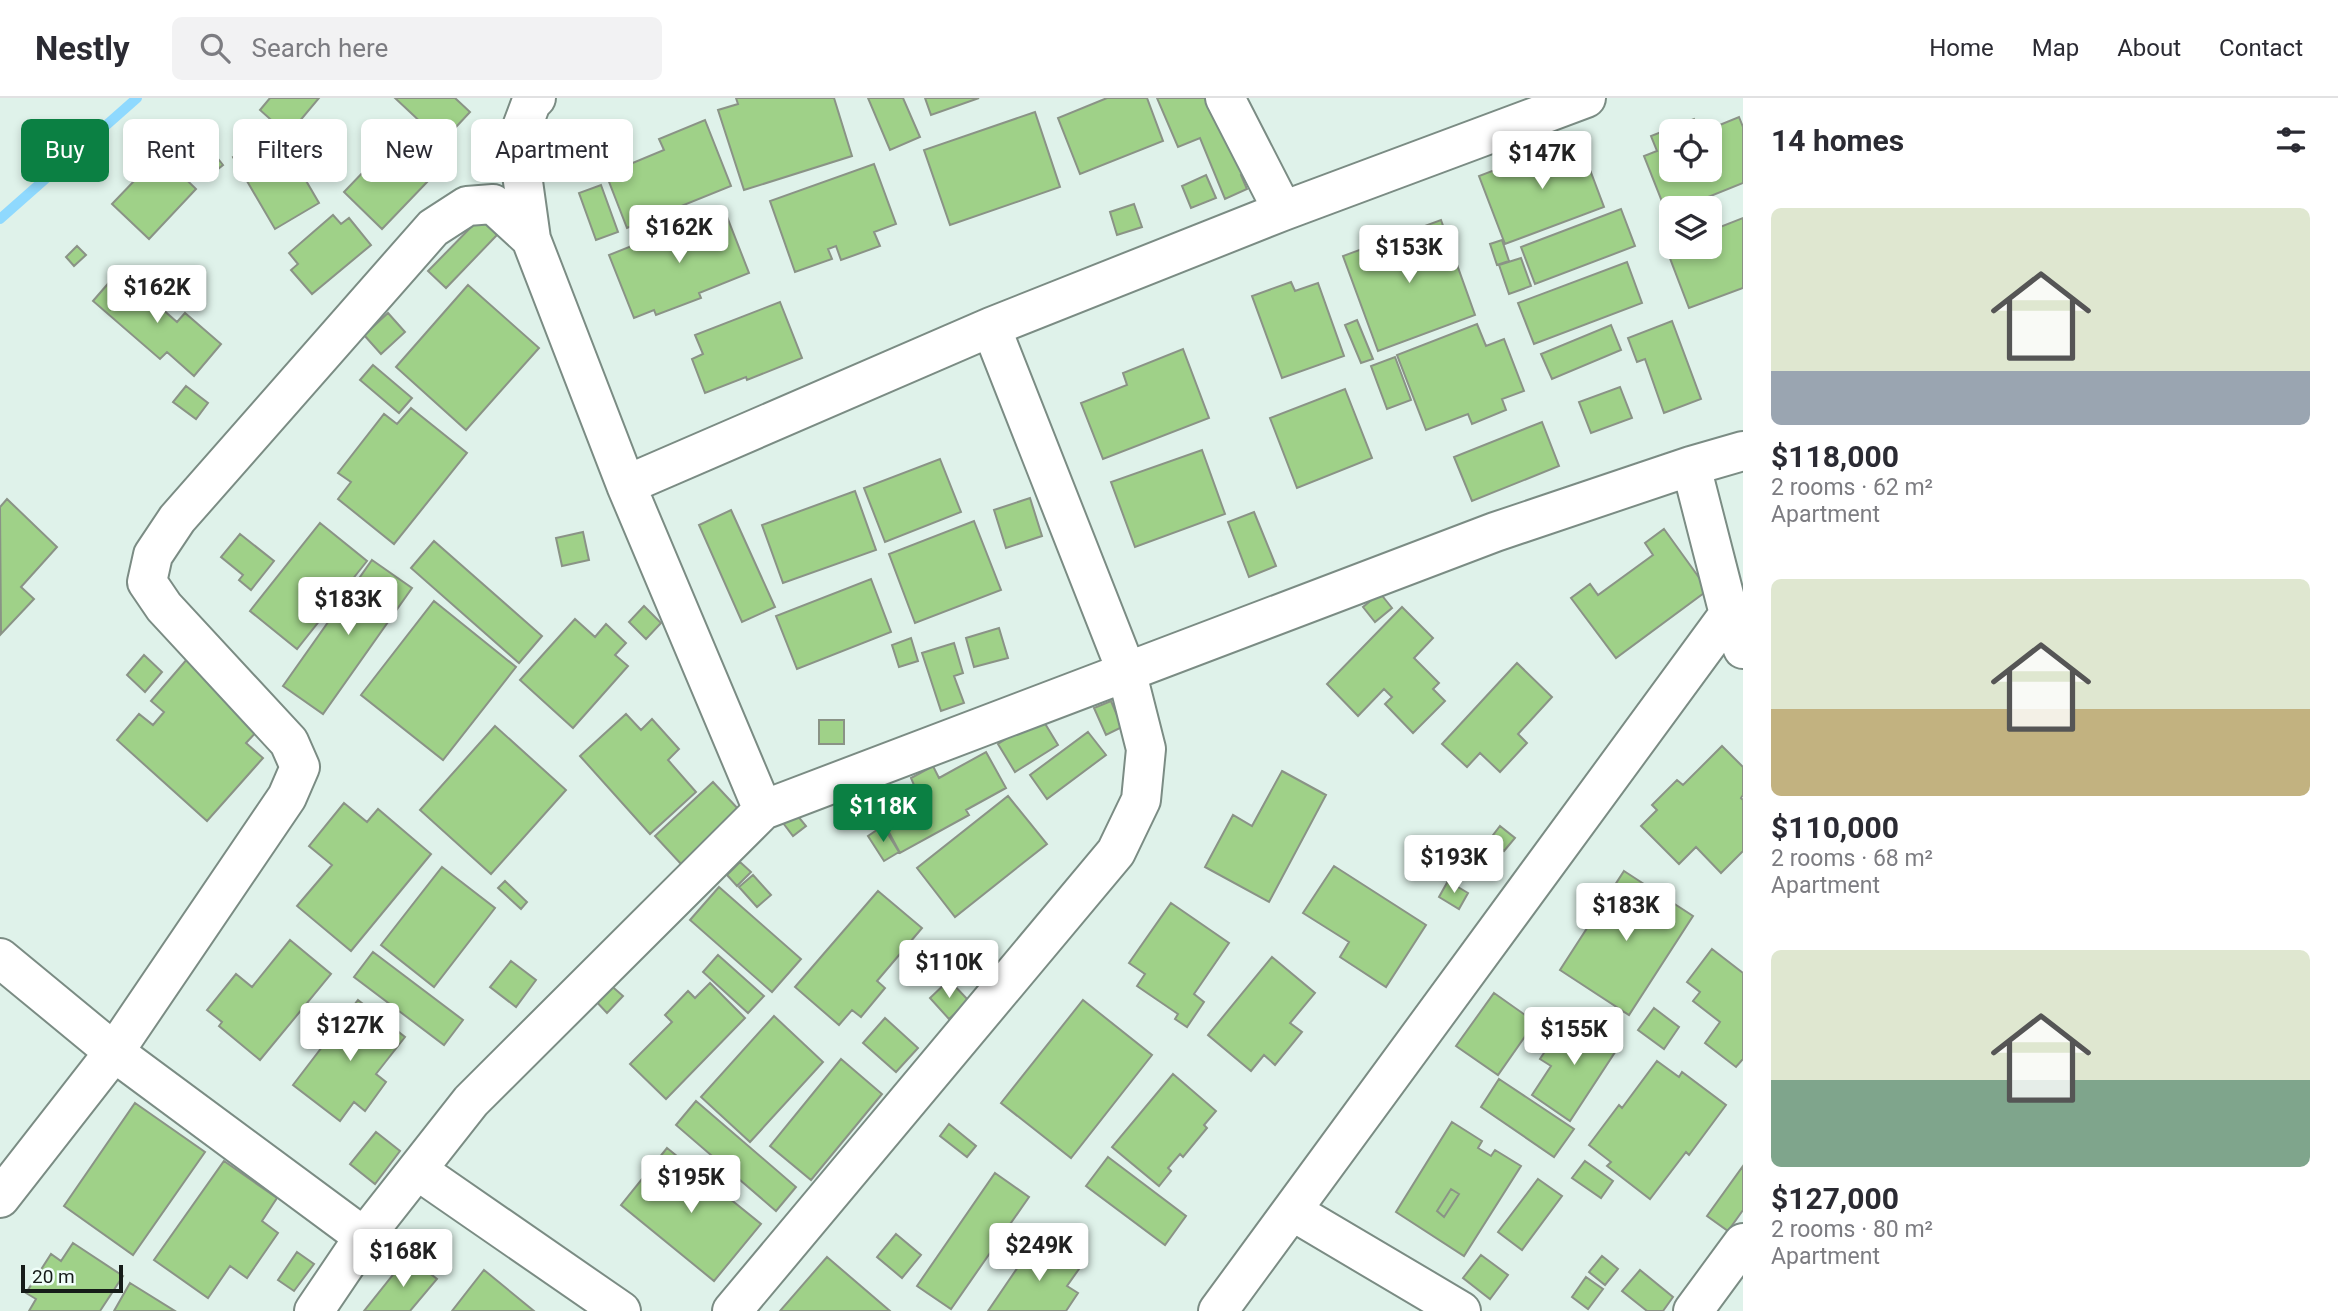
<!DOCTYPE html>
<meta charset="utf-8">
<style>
body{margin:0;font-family:Roboto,sans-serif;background:#f2f2f3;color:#2b2b33;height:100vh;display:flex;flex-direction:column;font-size:26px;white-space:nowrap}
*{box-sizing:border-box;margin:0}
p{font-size:23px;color:#7c7c81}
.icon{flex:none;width:38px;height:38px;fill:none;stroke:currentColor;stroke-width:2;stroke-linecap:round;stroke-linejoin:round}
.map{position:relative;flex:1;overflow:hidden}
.sheet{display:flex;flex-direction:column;background:#fff;width:595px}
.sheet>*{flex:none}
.top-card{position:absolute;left:21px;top:21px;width:665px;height:63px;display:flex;gap:14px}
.buttons{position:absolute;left:1659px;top:21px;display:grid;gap:14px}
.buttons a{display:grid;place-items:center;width:63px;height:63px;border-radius:10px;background:#fff;box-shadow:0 4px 10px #0003;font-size:35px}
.scale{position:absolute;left:21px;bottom:18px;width:102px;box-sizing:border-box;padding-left:7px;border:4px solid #161c19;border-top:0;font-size:19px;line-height:24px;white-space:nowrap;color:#161c19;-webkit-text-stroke:5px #effef8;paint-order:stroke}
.price{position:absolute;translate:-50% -60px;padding:0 16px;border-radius:7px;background:#fff;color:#222;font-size:23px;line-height:46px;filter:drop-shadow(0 2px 4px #0008)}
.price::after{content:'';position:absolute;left:50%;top:42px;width:21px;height:16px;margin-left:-10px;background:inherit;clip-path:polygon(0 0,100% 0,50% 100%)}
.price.active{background:#0b8043;color:#fff}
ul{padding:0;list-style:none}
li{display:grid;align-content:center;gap:14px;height:371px;padding:0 28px}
li span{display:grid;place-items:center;height:217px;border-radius:10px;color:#555}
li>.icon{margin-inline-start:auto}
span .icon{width:126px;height:126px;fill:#fffc;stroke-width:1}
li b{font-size:30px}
h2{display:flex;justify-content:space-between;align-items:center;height:84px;padding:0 28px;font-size:30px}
.tag{padding:0 24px;border-radius:10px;background:#fff;box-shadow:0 4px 10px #0003;font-size:24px;line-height:63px}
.tag.active{background:#0b8043;color:#fff}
header{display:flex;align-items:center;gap:42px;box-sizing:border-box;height:98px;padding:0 35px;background:#fff;border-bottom:2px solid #e1e1e2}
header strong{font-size:33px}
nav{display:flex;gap:38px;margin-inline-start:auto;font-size:24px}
.search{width:490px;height:63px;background:#f2f2f3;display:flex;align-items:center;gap:18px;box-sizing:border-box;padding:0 24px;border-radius:10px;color:#7c7c81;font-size:26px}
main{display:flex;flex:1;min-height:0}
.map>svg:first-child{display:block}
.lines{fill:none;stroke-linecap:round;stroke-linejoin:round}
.stream{stroke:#8fd9fe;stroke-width:10}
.building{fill:#9fd188;stroke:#8a9386;stroke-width:2;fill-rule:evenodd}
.minor-casing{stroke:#7b8c84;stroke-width:42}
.minor{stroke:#fff;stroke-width:38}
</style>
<header>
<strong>Nestly</strong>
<div class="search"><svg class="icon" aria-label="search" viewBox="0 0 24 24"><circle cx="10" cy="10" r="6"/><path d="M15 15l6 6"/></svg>Search here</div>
<nav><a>Home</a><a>Map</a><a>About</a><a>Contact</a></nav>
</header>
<main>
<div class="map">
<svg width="1743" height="1213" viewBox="0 0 1743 1213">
<rect width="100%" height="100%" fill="#dff2ea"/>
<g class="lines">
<!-- stream -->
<path class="stream" d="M0,121L137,0"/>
</g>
<!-- building -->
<path class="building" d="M270,0H319L288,37L260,12Z
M395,0H455L470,14L442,44Z
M736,0H834L852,58L744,92L718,12L738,6Z
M868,0H903L920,39L890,52Z
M925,0H979L931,17Z
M1107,0H1147L1163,43L1080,76L1058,20Z
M1157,0H1217L1251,73L1241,77L1247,91L1225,101L1200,40L1178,49Z
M1035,14L1060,89L950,127L924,52Z
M1739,19L1743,29V85L1681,110H1671V114L1667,116L1644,58L1657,53L1651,38L1694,21L1698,33H1671V72H1710V33H1705Z
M705,22L731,88L627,130L606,76L664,52L659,41Z
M277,33L319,105L275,131L233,59Z
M1578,40L1604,109L1505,146L1479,78Z
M392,44L430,81L382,131L344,94Z
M208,48L223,67L208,79L193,59Z
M160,56L196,91L149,141L112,106Z
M874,66L896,126L874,134L880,148L841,162L836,148L828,151L832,161L795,174L770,103Z
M1206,77L1216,100L1191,110L1182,88Z
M601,87L618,134L596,142L579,95Z
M1134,106L1142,129L1117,137L1110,114Z
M724,111L749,175L699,195L701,200L656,217L654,212L634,220L609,157Z
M1621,111L1635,148L1535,186L1521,149Z
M333,117L341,126L349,120L371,147L312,196L291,172L298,166L289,155Z
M480,120L497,137L446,190L428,173Z
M1743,120V190L1689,210L1666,150L1671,148L1710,149V133Z
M1441,122L1475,217L1378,253L1343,158Z
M1502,142L1509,163L1497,167L1490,146Z
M77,148L86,157L74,168L66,159Z
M1521,160L1531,188L1509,196L1499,167Z
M1627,164L1642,205L1534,246L1518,205Z
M119,173L177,224L185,215L221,246L194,278L167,254L160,261L93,203Z
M1291,184L1295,193L1318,185L1344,258L1282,280L1252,198Z
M468,187L539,250L466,332L396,269Z
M780,204L802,260L747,282L746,279L705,295L692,261L703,256L695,237Z
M388,215L405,234L381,256L364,237Z
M1357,222L1373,261L1361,265L1345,227Z
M1672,223L1701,301L1664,315L1645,261L1637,264L1628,240Z
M1477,226L1486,248L1504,241L1524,293L1502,301L1506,312L1472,326L1468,316L1426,332L1397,257Z
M1611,227L1621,252L1552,281L1541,256Z
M1183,251L1209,320L1103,361L1081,305L1127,287L1123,275Z
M1395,259L1411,302L1387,311L1371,268Z
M373,267L412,300L399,315L360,282Z
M186,288L208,305L196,321L173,304Z
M1620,289L1632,320L1591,335L1579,304Z
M1345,291L1372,360L1297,390L1270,320Z
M411,310L467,355L394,446L338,401L351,384L338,375L384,316L397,326Z
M1542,324L1559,368L1472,403L1454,359Z
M1202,352L1225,416L1135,449L1111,384Z
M940,361L961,414L885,444L864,390Z
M855,393L876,452L783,485L762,427Z
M1030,400L1042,438L1006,450L994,412Z
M7,401L57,449L21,489L34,501L1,536L0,409Z
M731,412L775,509L742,524L699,427Z
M1254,414L1276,468L1249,479L1228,424Z
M974,423L1001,492L915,525L889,456Z
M320,425L367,463L297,551L250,513Z
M1664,431L1708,492L1616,560L1571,500L1590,486L1598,497L1653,457L1645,445Z
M583,434L589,462L562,468L556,440Z
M240,436L274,463L251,492L239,482L243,477L221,459Z
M434,443L542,538L519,565L411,470Z
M372,462L412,490L323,616L283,588Z
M871,481L891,534L797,571L776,518Z
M1380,495L1392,510L1375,524L1363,509Z
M434,503L516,569L443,662L361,597Z
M644,508L661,525L646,541L629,524Z
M1402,509L1433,540L1414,560L1439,585L1433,591L1445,603L1413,635L1385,606L1392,599L1384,591L1358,618L1327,586Z
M575,521L595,539L606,526L626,545L615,557L628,568L573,630L520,582Z
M999,530L1008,560L974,569L966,540Z
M911,540L918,563L899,569L892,547Z
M954,545L963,575L954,578L964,605L941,613L922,555Z
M144,557L162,574L145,594L127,577Z
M188,560L258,632L246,645L263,660L207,723L117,642L139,616L153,627L164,614L151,603Z
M1517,565L1552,599L1518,636L1527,645L1500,674L1480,655L1467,669L1442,646Z
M1111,603L1122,629L1106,637L1094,610Z
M626,616L641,632L652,621L679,651L668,662L696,694L650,736L580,658Z
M1041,619L1058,647L1015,674L998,646Z
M819,622H844V646H819Z
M495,628L566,692L491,776L420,712Z
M1088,634L1106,657L1047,701L1030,677Z
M1722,648L1743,669V697L1741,700L1743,702V753L1721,775L1696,749L1679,766L1641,728L1657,712L1652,707L1677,682L1683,687Z
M986,654L1006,690L966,712L969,717L900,755L875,708L914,687L911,680L933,668L939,680Z
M1282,673L1326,697L1269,804L1205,769L1233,717L1252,728Z
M713,684L740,713L682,767L655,738Z
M1008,698L1047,746L955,819L917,770Z
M344,705L367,724L378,711L431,756L351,853L297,808L332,767L309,748Z
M792,711L806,728L793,738L780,721Z
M883,728L899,754L884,763L868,738Z
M1500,728L1515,740L1504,753L1490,741Z
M740,764L751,774L737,788L727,777Z
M1334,768L1426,827L1386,889L1340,859L1349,844L1303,815Z
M442,769L495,810L434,889L381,847Z
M1624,773L1693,818L1629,917L1560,872Z
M753,777L771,797L757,809L739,789Z
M505,783L527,804L521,811L498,790Z
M1448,783L1468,795L1459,811L1439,799Z
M719,789L801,861L772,894L690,822Z
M878,793L922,830L877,883L885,890L861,919L852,912L839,927L795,889Z
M1171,805L1229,845L1194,896L1204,904L1187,929L1175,921L1178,916L1137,888L1145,876L1129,865Z
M290,842L331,876L260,962L219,928L222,924L207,912L236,876L252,889Z
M1712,851L1743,875V961L1736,969L1705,945L1720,924L1693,903L1700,894L1687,884Z
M373,854L463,922L444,947L354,879Z
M718,857L764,898L748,915L703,874Z
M1272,859L1315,895L1290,925L1302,934L1275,967L1264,957L1251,973L1208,937Z
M511,863L536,882L516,909L490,889Z
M949,882L969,903L949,921L930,900Z
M607,884L623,898L607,915L592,899Z
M710,885L745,920L666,1001L630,966L672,924L665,917L688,893L695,900Z
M1494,895L1535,924L1498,977L1456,948Z
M358,902L405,939L376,976L386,984L365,1013L354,1004L340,1023L293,987Z
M1083,902L1152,957L1071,1060L1001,1005Z
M1654,910L1679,929L1664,951L1638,932Z
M774,918L823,964L750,1044L701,999Z
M1582,919L1621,945L1570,1023L1532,997L1551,968L1540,961L1561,929L1571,935Z
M885,920L918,950L896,974L863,945Z
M841,961L882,996L811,1082L770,1048Z
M1657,963L1679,979L1682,974L1726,1007L1689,1057L1686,1054L1650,1101L1607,1068L1611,1064L1589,1047L1619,1007L1622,1010Z
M1173,976L1216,1013L1204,1027L1207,1030L1183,1059L1180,1056L1168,1070L1171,1073L1159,1088L1112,1049Z
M1499,981L1574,1031L1554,1059L1481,1009Z
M696,1003L796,1089L776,1113L676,1027Z
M135,1005L205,1054L133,1157L64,1108Z
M1452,1024L1482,1043L1478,1050L1491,1058L1495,1052L1521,1068L1464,1158L1396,1114ZM1451,1091L1459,1096L1444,1119L1437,1113Z
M949,1026L976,1048L967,1059L940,1038Z
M376,1034L400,1053L375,1086L350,1066Z
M667,1050L761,1126L714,1183L621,1107Z
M1108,1059L1186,1118L1165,1147L1086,1088Z
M224,1063L277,1100L262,1123L278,1135L247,1180L230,1168L208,1200L154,1162Z
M1585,1063L1613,1083L1601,1100L1572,1080Z
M1743,1068V1112L1728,1133L1707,1118Z
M995,1075L1029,1099L951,1211L917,1188Z
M1538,1081L1562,1098L1522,1152L1498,1134Z
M1451,1091L1459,1096L1444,1119L1437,1113Z
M896,1136L921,1157L902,1180L877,1159Z
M1037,1141L1079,1171L1067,1188L1078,1195L1066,1213H988Z
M73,1145L123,1178L100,1213H29L36,1201L26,1195L51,1156L61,1163Z
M297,1154L314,1166L294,1193L278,1182Z
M1481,1157L1508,1177L1490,1201L1463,1180Z
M408,1158L437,1181L410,1213H364Z
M1602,1158L1618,1171L1605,1187L1589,1174Z
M827,1159L890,1213H780Z
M484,1172L534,1213H452Z
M1640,1172L1673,1199L1663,1213H1647L1622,1193Z
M1586,1179L1603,1191L1588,1211L1572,1199Z
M130,1185L175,1213H114Z"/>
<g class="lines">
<!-- minor casing -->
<g class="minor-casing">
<path id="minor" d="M536,0L531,5L522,29L520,62L531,141L626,387L763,712
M1225,0L1283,113
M1691,368L1729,516L1743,551
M626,387L991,229L1283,113L1586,0
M0,860L114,954L364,1139
M417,1072L621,1213
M0,1100L114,954L287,699L300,669L289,644L164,509L147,484L153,457L177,421L433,130L467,108L493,106L531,141
M1292,1113L1461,1213
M314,1213L364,1139L471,1003L763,712L1495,434L1691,368L1743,353
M732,1213L1116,754L1141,702L1146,651L1126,572L991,229
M1218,1213L1729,516
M1693,1213L1743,1145"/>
</g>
<!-- minor -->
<use href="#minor" class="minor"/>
</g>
</svg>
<div class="buttons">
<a><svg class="icon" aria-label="locate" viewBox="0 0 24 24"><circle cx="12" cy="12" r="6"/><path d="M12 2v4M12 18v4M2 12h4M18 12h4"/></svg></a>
<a><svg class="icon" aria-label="layers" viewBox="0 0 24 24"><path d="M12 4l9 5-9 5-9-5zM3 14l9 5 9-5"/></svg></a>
</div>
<div class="scale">20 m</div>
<b class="price" style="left:1542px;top:93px">$147K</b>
<b class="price" style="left:679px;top:167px">$162K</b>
<b class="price" style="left:1409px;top:187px">$153K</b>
<b class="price" style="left:157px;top:227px">$162K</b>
<b class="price" style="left:348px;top:539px">$183K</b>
<b class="price active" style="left:883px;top:746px">$118K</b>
<b class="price" style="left:1454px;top:797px">$193K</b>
<b class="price" style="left:1626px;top:845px">$183K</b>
<b class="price" style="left:949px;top:902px">$110K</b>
<b class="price" style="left:350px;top:965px">$127K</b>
<b class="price" style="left:1574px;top:969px">$155K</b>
<b class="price" style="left:691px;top:1117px">$195K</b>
<b class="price" style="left:1039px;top:1185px">$249K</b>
<b class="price" style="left:403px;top:1191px">$168K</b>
<div class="top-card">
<a class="tag active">Buy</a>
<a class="tag">Rent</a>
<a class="tag">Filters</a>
<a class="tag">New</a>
<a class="tag">Apartment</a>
</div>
</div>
<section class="sheet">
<h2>14 homes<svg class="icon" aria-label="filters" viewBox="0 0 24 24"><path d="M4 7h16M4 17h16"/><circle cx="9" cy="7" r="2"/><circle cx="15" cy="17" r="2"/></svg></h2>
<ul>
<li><span style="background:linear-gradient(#dfe7d0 75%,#9aa5b1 0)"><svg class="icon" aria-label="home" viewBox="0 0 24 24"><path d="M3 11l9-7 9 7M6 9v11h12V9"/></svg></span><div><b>$118,000</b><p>2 rooms · 62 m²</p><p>Apartment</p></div></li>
<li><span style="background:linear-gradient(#dfe7d0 60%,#c2b280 0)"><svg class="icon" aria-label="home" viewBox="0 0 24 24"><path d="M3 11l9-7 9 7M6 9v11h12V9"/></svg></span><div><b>$110,000</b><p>2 rooms · 68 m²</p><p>Apartment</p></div></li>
<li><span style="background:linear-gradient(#dfe7d0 60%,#7fa58c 0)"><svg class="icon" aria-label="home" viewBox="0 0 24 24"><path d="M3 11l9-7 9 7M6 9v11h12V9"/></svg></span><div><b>$127,000</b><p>2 rooms · 80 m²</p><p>Apartment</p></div></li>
</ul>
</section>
</main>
